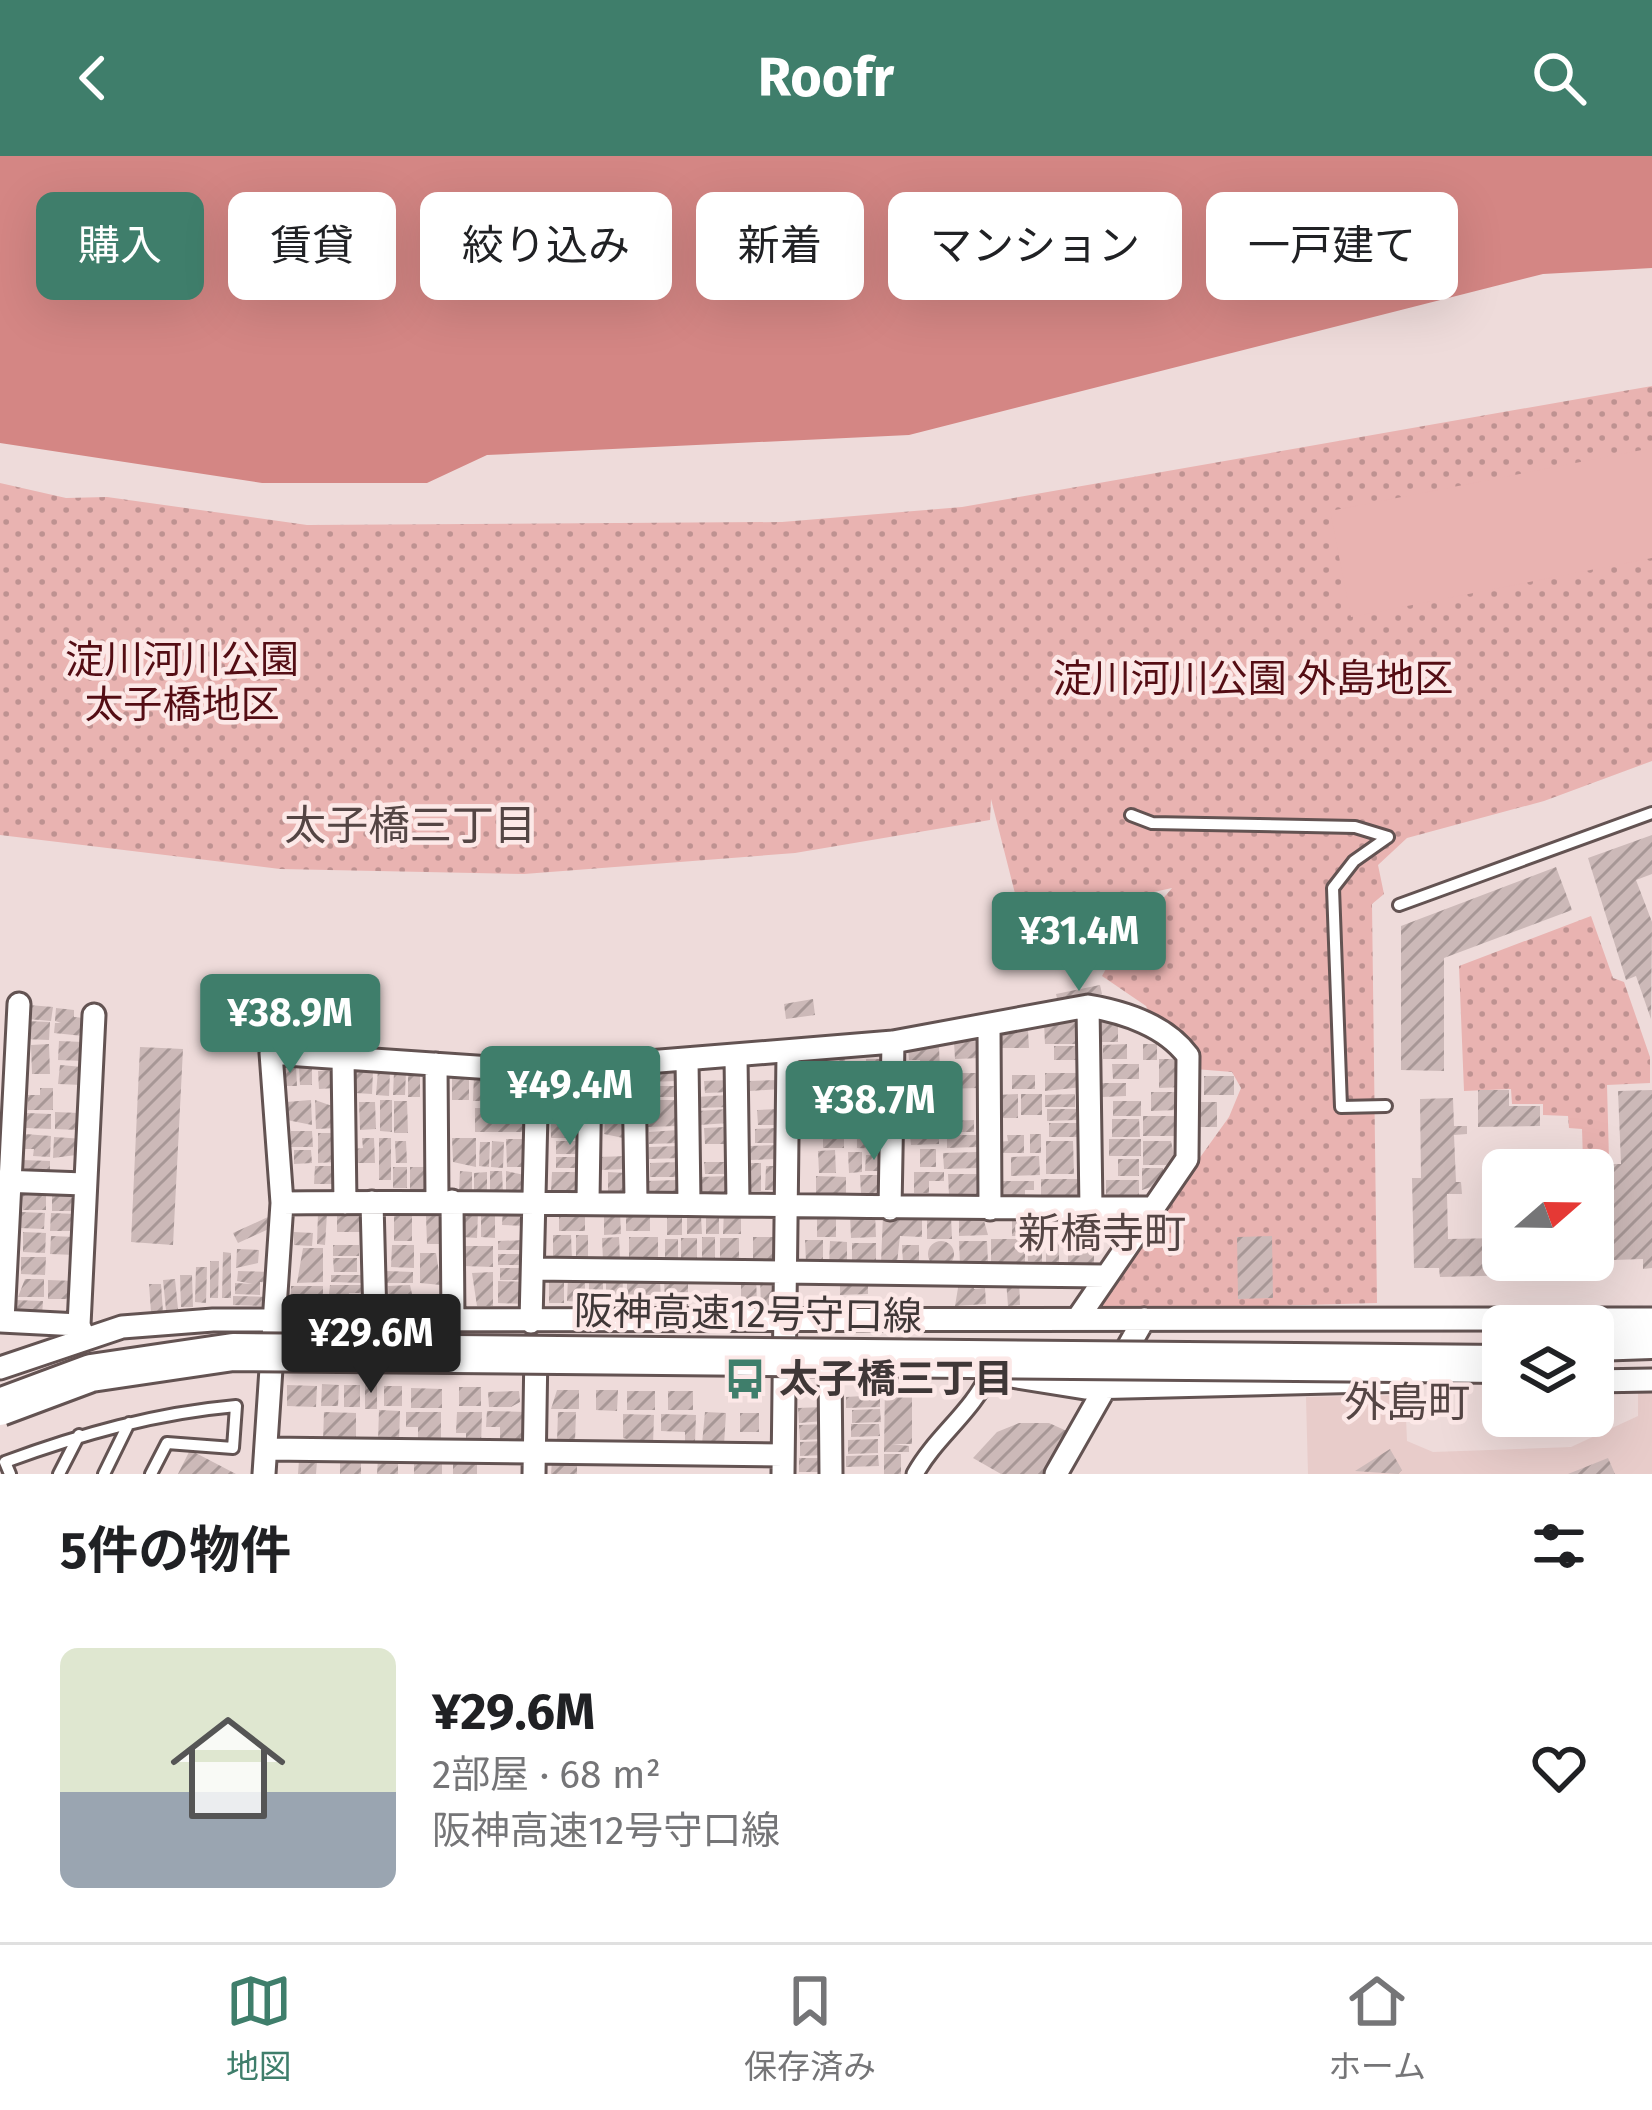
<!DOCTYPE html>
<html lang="ja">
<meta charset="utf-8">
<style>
body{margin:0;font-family:"Fira Sans","Noto Sans JP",sans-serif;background:#f2f2f2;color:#202124;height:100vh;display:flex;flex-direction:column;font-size:45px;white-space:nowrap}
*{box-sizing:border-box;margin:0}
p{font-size:39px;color:#757577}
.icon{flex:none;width:66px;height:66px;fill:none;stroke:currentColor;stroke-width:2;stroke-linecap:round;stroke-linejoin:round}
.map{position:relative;height:1318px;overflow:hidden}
.sheet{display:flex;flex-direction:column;background:#fff;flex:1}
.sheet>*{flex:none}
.guide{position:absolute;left:36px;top:36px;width:1581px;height:108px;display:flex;gap:24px}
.needle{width:78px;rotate:70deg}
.fabs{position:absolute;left:1482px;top:993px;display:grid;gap:24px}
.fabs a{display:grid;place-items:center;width:132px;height:132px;border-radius:18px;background:#fff;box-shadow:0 12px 48px #0002;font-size:60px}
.price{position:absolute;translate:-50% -102px;padding:0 27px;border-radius:12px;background:#3f7e6b;color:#fff;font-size:39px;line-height:78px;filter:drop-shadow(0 3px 6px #0008)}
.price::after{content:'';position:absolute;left:50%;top:72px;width:36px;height:27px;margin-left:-18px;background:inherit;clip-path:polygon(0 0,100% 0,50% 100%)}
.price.selected{background:#222;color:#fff}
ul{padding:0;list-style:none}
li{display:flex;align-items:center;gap:36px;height:300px;padding:0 60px}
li+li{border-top:3px solid #e0e0e0}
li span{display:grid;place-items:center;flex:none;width:336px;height:240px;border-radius:18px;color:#555}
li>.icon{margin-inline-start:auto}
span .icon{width:144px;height:144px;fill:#fffc;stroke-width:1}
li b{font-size:51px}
h2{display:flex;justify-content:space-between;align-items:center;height:144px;padding:0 60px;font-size:51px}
.pill{padding:0 42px;border-radius:18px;background:#fff;box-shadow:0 12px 48px #0002;font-size:42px;line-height:108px}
.pill.selected{background:#3f7e6b;color:#fff}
header{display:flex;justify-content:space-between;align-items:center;height:156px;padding:0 60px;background:#3f7e6b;color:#fff;font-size:54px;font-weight:700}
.tab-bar{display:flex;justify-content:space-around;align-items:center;height:168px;border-top:3px solid #e0e0e0;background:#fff;font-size:33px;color:#757577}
.tab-bar a{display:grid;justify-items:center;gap:6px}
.tab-bar .selected{color:#3f7e6b}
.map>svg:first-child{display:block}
.built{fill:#e8ccca}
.park{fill:url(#park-dots)}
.garden{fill:#e9b3b1}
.water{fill:#d48684}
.building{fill:url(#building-hatch)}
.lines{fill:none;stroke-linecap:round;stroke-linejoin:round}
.service-casing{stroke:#635352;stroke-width:16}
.pedestrian-casing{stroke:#635352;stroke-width:21}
.minor-casing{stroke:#635352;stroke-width:27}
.motorway-casing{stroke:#635352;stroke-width:42}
.service{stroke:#fff;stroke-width:10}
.pedestrian{stroke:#fff;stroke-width:15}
.minor{stroke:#fff;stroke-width:21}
.motorway{stroke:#fff;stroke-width:36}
.motorway-bridge-casing{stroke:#635352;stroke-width:42;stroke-linecap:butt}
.motorway-bridge{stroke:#fff;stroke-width:36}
.labels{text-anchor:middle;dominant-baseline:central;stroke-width:9;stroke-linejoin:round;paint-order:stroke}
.park-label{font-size:39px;fill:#540d14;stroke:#fce8e7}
.street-label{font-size:39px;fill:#3f3737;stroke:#fce8e7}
.poi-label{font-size:39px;font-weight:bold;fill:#3f3737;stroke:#fce8e7;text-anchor:start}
.neighbourhood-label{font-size:42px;fill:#544544;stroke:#fce8e7}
</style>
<header><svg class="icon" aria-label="back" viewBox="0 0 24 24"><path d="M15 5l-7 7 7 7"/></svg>Roofr<svg class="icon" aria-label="search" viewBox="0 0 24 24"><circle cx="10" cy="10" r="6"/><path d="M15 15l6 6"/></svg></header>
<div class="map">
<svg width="1652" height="1318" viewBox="0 0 1652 1318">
<defs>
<pattern id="park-dots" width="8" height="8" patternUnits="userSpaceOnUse" patternTransform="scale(3)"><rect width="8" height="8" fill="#e9b3b1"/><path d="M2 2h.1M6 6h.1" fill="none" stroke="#be9291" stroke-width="1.8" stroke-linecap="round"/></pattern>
<pattern id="building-hatch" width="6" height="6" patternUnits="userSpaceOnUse" patternTransform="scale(3)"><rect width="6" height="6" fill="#ccb9b8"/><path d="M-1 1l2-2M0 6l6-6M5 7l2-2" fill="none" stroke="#a79796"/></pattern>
</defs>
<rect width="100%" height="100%" fill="#eedbda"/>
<!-- built -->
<path class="built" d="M1652,1236V1318H1308L1306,1241L1405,1239L1407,1285L1433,1296L1571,1291L1638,1260V1237Z"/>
<!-- park -->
<path class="park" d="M1652,230V605L1544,645L1407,682L1378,709L1384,738L1372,748L1377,1147L1090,1155L1229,961L1241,932L1232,916L1195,913L1153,866L1146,850L1102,820L1112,802L1172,732L1022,765L991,643L990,664L795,697L524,718L280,713L0,679V327L66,342L107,341L307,369L782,366L962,351Z
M1591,760L1613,822L1624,826L1650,901V927L1607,929L1609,1004H1583L1582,973L1569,972L1568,960L1543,959V948H1512L1511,933L1464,935L1459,810Z"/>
<!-- garden -->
<path class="garden" d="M1652,292V402L1351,461L1330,355Z"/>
<!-- water -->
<path class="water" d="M0,0H1652V112L1543,118L909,279L487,299L427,327H262L0,287Z"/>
<!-- building -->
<path class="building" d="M1652,679V718L1636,724L1652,766L1651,863L1636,820L1626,824L1588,702Z
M1556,711L1572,754L1444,802V915L1401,914V770Z
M1100,829L1102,838L1058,847L1056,838Z
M813,843L815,859L786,863L784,848Z
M29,849L53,851L51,865L28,863Z
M56,852L74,854V861L84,862L83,880L54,877L55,867H61L55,865Z
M1098,858H1118V886H1098Z
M26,865L50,866L49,884L24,883Z
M1044,867H1085V888H1045Z
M998,875H1028L1029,892H998Z
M59,885L83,886V905L58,904Z
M980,885L981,902L955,903L954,886Z
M49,888L50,918H32L31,889Z
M1127,888V903H1103V889Z
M1143,888H1157V904H1143Z
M1054,890H1083V904H1054Z
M140,891L183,893L173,1089L131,1086Z
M939,891L940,914H921L920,904H909L908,892Z
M845,902L846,921L814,922L813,903Z
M866,903H882L883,920H866Z
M1159,903H1182L1183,931L1159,932Z
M1112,908H1139V923H1113Z
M60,909L83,911L82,929L58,928Z
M296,910L297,930H284L283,911Z
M299,911H312V929H300Z
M334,914L335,932L319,933L318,915Z
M356,914L373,915L372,938L355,937Z
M378,914H390L389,940L376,939Z
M648,914H677V925L648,926Z
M394,915H406L405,939H393Z
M408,916H420V941H408Z
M939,916L940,931L914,932L913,917Z
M942,917H978V932L943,933Z
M1045,917H1082L1083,931L1045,935Z
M474,918H487L486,945H473Z
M1012,919H1035V933H1012Z
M452,920H469V944H452Z
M491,920H503V946H490Z
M607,920H626V937H599V926H607Z
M1204,920H1234V939H1204Z
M558,922H583L584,941L559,942Z
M508,923H528V945H508Z
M730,924V936L705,937L704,925Z
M780,924L781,933L750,935L749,925Z
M857,924L883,925V943L856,942Z
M815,925L846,926V944H804V934H815Z
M1102,927H1126V940L1102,941Z
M649,930H680L681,941H648Z
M40,932H53V954H28V939H40Z
M1478,934H1509V950H1540V970L1478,971Z
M1652,934V1112L1643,1113V1103L1614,1104L1611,1008H1621L1618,935Z
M1151,936H1177L1178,954L1151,955Z
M1018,938V962H997L996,939Z
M1021,938H1042V959H1021Z
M1075,938V951H1045V939Z
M729,939L730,951L696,952V941Z
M913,940H940V962H913Z
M625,941L626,962L603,963L602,942Z
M1453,942L1454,970H1467V978L1454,979L1456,1026H1461L1462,1038H1447L1448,1083L1503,1082V1104H1520L1521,1119L1440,1121L1439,1112H1414L1412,1022H1421L1420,943Z
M311,944L312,969L287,964L286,946Z
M315,944L335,951L336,972L316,973Z
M380,944H392V976L380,975Z
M648,944H677V970L648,971Z
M394,945H407L408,977H394Z
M1113,945H1141V960H1113Z
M359,946H375L376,973L360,974Z
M550,946H585V960H550Z
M882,946V959H852V947Z
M1200,946H1217V971H1200Z
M805,948H845L846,967H805Z
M475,952H525V976H475Z
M728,953L729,967L699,969L698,955Z
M778,953V969H758L757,954Z
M1047,953H1076V964L1047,965Z
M55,956L79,957L78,974L55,973Z
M26,957L51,958V973L26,972Z
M1143,960H1175V980H1143Z
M579,962L580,982H551V963Z
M851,963H882V973H851Z
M1112,963H1139L1140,981H1112Z
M974,964V976H946V965Z
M911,965H938L939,975H911Z
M605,966H628V983L604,978Z
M1049,967H1080V981H1049Z
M727,971L728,988H705L704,972Z
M823,971L844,972V992H823Z
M775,972V987H755V973Z
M678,974L679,987L649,988V976Z
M291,975H312L313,991H291Z
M857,976H883L882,993L857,992Z
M318,977H335V1006L318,1007Z
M25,978L51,980L50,1001L33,1000L34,993H24Z
M939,978V988L911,989L910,979Z
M1030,978H1041V997H1030Z
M947,979H976L977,991L947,992Z
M1007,979H1024V997H998V986L1008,985Z
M54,981L84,983V998L53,1002Z
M362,982H374L375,1007H354L353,993L363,992Z
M379,982H391V1024H379Z
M452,982H476V1011L453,1006Z
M506,983H529V1011H507Z
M1109,983H1141V1000H1109Z
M395,985H406L407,1007H396Z
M492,985L504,986L503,1012L491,1011Z
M556,985H583L584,998H556Z
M1046,985H1073L1074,1018H1046Z
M1143,985H1171L1176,1009H1143Z
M480,986H490L489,1011L479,1010Z
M778,989V1003L750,1004V990Z
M681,990L682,1002L649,1003V991Z
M920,993H936V1011H920Z
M294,994H311L312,1007L294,1008Z
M835,994L836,1017H819L818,995Z
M848,996H862V1016L849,1017Z
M977,996V1012L944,1013L943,997Z
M866,999H884L883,1015H865Z
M628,1000L629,1013L598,1014V1001Z
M1039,1000L1040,1019L1011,1020V1001Z
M556,1001H583V1012H556Z
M1118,1003H1139V1020H1118Z
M22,1004L50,1005V1021H22Z
M679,1006V1021H650V1007Z
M704,1006H730L731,1018H705Z
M748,1007H761V1035H748Z
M315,1010H338V1028H314Z
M766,1010H779V1034H765Z
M393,1011H407V1032H393Z
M410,1011H433V1035H410Z
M1142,1012H1163V1027L1142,1034Z
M460,1015L472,1016V1035L459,1034Z
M490,1015H502L503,1037H490Z
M506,1015L529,1020L530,1034L506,1040Z
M487,1016V1035L474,1036V1017Z
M552,1016H581L580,1035H551Z
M608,1016L627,1017V1036H608Z
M914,1016H944V1025H929V1037H914Z
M948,1018H978V1039H949Z
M860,1019H881V1037H861Z
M730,1020L731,1037L700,1038V1021Z
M816,1020L846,1021V1039L816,1038Z
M1041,1023H1080V1041H1041Z
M678,1024V1036H647V1025Z
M1106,1024H1139V1041H1106Z
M1000,1025H1034V1034H1025V1041L1000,1042Z
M23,1037H46V1054H23Z
M52,1037L76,1038V1055H52Z
M503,1051L528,1052V1070L502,1069Z
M481,1053L495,1054V1082L481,1081Z
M585,1053V1075H559V1054Z
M706,1054H719V1078H706Z
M724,1054H741V1078H723Z
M337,1055L368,1058V1076H337Z
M626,1055H650V1075H626Z
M21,1056L45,1057L44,1073L20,1072Z
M318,1056L327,1057L325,1089L317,1088Z
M463,1056H478L477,1082L462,1081Z
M604,1056H620L621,1078L604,1079Z
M51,1057L76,1058V1075H50Z
M850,1057H875L876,1081L851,1082Z
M922,1057V1081L900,1080L897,1107H881L883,1058Z
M1025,1057V1080H1012V1058Z
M667,1058H682V1079H667Z
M394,1059H412V1085H394Z
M687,1059L701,1060L702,1078H687Z
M951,1059L952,1083H927V1060Z
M426,1060H446L447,1088H427Z
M817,1060H836V1081H817Z
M268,1061L273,1071L238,1087L233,1077Z
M959,1061H983L988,1079L959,1080Z
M1061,1063H1085V1071H1095V1083H1065Z
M1029,1068H1055V1081H1029Z
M23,1076L46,1077L45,1097L23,1096Z
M294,1076L313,1077L312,1090L294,1089Z
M553,1079H571L572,1104H553Z
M576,1079H588V1106H576Z
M51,1080L76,1081L75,1099L50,1098Z
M1272,1080L1273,1142L1238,1143L1237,1081Z
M619,1081L620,1104L603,1105L602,1082Z
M629,1081H658V1105H629Z
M702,1081H715V1107H702Z
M753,1081H776V1110H753Z
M681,1082H697V1104H681Z
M720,1082H739V1107H720Z
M665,1083H678V1107L665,1108Z
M991,1083H1025V1106H991Z
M527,1084V1094H498V1085Z
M805,1084H823V1107L806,1106Z
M1027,1084H1042V1106L1028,1105Z
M830,1085L847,1086V1110H829Z
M959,1085H987L988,1108L960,1109Z
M928 1098a13 13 0 1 1 26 0a13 13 0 1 1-26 0Z
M1046,1086H1059V1107H1046Z
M852,1087H876V1109H852Z
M1094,1087V1111H1068V1088Z
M333,1089H359V1100H333Z
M392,1089H414V1112L391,1111Z
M902,1089H919V1107H903Z
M463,1090H493V1111L463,1110Z
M303,1092H323V1126L297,1127Z
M237,1093L259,1094L258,1107L236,1112Z
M223,1096L231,1097V1142H222Z
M420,1097H436L441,1129L420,1127Z
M498,1098H527L526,1109H498Z
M21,1101H46L45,1119L21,1118Z
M333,1102H357V1116H334Z
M210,1105H219L218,1142H210Z
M196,1111H207L206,1147L195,1146Z
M500,1112H527V1124H500Z
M238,1115L272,1116V1127L260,1126V1139L235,1138V1127L253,1128L237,1125Z
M386,1115L413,1116V1127H386Z
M493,1116V1150H477L472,1117Z
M180,1119H192L193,1151H181Z
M331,1119H362V1127L331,1126Z
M549,1120H564V1147H549Z
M664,1120H688V1152H665Z
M756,1120L757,1149H741V1121Z
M568,1121H585V1146L567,1145Z
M589,1122H603V1149H589Z
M760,1122H777V1149H761Z
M25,1123H44V1141H18Z
M175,1123L178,1153L166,1154L163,1124Z
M606,1123H623L622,1149H606Z
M627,1123H660L661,1146H627Z
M840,1123H868V1138L840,1139Z
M1019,1123L1020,1149L1008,1150L1006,1124Z
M48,1124L75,1125L74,1143H48Z
M498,1125L526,1126L525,1148L498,1147Z
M973,1125L974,1133L985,1132L986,1148L955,1150L959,1126Z
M149,1128H161L163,1156H151Z
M330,1129H363V1137H349L348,1147H328Z
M410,1129L414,1147L389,1148L388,1130Z
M291,1130H323V1144H291Z
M233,1140L271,1141L264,1150L233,1149Z
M14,1144L43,1145L42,1160L14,1158Z
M365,1227H377V1253H365Z
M322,1228L339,1229L338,1250H321Z
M885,1228H912V1288H892L909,1290V1296H884Z
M287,1229L317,1230L316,1251L287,1250Z
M344,1229H360V1251H344Z
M384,1230H402V1250H384Z
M459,1231H481V1250H459Z
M411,1232L442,1233V1252H411Z
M557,1234H579V1253H551Z
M596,1234H618L617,1255L596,1254Z
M519,1235L520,1246L511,1251H489L488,1236Z
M627,1235H655V1254H627Z
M668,1235H693V1254H668Z
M880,1239V1251L846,1252V1241Z
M823,1251L824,1265L799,1267L798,1252Z
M880,1253L881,1266L852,1267V1254Z
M379,1254L400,1255L399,1286L378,1285Z
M487,1255L524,1256L523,1287H500V1271H486Z
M324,1256L356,1257V1286L323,1285Z
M406,1256H441V1289L418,1283V1271H406Z
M457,1256H482L481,1290L466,1289V1277H456Z
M558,1256H576L575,1286H557Z
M705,1256L726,1257L724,1289L702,1288Z
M740,1257H759V1276H740Z
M623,1258L654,1259L653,1290L623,1282Z
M661,1258L696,1259L695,1286H685V1276L661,1275Z
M1019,1267H1049L1069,1276L1045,1318H1001L973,1302L997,1276Z
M824,1268V1283L800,1284L799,1269Z
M851,1268H879L880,1280L851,1281Z
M878,1283V1297L848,1298V1284Z
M826,1285V1299L800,1300V1286Z
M1390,1293L1402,1314L1398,1318L1355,1315Z
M190,1294L236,1318H178Z
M884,1298H901V1318H884Z
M878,1299L879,1310L846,1311V1300Z
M340,1302L361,1303V1318H340Z
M378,1302H398V1318H377Z
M799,1302H826V1316H799Z
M1608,1302L1615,1318H1568Z
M299,1304L317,1305L316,1318H298Z
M414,1304H442V1318H414Z
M453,1304L477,1305V1318H453Z
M552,1304L577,1305V1318H551Z"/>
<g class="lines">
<!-- service casing -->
<g class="service-casing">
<path id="service" d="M1131,659L1152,667L1355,671L1388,681
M1399,749L1652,657
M1386,950L1341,951L1333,732L1354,705L1388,681
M10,1318L5,1306C81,1278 156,1257 236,1250L233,1292L167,1287L151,1318
M59,1318L79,1279
M104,1318L129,1267"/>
</g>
<!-- pedestrian casing -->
<g class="pedestrian-casing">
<path id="pedestrian" d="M915,1318C936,1280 973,1256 990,1216"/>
</g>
<!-- minor casing -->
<g class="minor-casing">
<path id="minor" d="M1088,850L1091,1052
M989,870L990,1053
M736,901L738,1047
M343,902L345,1047
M687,904L689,1046
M436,908L437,1045
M634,908L636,1045
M1,1025L84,1028
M452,1045L453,1166
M588,1045L590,911
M372,1046L375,1164
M282,1047C572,1044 860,1053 1150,1052
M890,1053L893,886
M533,1113L1105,1120
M0,1165L79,1169
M3,1165L19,848
M531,1166L537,915
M84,1181L79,1169L94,859
M830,1209L831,1318
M0,1212L122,1171L213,1164L1652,1163
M999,1218L1085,1232L1411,1224
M1593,1225L1652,1224
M267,1293L783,1299
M264,1318L282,1047L271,897L537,915L893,886L1088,850C1124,856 1166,870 1188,900L1187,1003L1078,1162
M534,1318L536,1193
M783,1318L788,898
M1056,1318L1144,1163"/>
</g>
<!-- motorway casing -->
<g class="motorway-casing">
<path id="motorway" d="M1593,1186L1652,1184"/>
</g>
<!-- service -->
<use href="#service" class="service"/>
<!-- pedestrian -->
<use href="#pedestrian" class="pedestrian"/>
<!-- minor -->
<use href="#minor" class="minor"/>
<!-- motorway -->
<use href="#motorway" class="motorway"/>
<!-- motorway-bridge casing -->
<g class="motorway-bridge-casing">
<path id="motorway-bridge" d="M0,1251L91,1217L233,1196L1503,1208"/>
</g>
<!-- motorway-bridge -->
<use href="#motorway-bridge" class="motorway-bridge"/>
</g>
<!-- icons -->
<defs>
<g id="bus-bare" transform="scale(3.24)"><path d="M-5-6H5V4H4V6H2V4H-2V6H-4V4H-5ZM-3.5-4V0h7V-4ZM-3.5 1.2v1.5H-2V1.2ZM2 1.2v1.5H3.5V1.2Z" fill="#3f7e6b" stroke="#fce8e7" stroke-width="2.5" paint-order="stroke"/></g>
</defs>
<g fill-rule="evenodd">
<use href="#bus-bare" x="745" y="1223"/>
</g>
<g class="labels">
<!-- park labels -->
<g class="park-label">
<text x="182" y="504">淀川河川公園<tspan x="182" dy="45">太子橋地区</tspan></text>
<text x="1253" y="523">淀川河川公園 外島地区</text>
</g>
<!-- street labels -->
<g class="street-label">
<text transform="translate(748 1158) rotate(1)">阪神高速12号守口線</text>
</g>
<!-- poi labels -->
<g class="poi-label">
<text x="779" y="1223">太子橋三丁目</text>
</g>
<!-- neighbourhood labels -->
<g class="neighbourhood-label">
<text x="410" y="670">太子橋三丁目</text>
<text x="1102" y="1078">新橋寺町</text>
<text x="1407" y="1247">外島町</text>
</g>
</g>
</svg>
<div class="fabs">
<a><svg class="needle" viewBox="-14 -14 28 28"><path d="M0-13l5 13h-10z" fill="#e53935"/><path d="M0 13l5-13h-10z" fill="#757577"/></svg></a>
<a><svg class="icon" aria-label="layers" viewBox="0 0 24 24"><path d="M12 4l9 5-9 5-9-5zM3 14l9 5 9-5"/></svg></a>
</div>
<b class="price" style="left:1079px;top:838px">¥31.4M</b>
<b class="price" style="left:290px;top:920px">¥38.9M</b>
<b class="price" style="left:570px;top:992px">¥49.4M</b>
<b class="price" style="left:874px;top:1007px">¥38.7M</b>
<b class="price selected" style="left:371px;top:1240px">¥29.6M</b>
<div class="guide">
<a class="pill selected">購入</a>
<a class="pill">賃貸</a>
<a class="pill">絞り込み</a>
<a class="pill">新着</a>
<a class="pill">マンション</a>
<a class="pill">一戸建て</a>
</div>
</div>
<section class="sheet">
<h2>5件の物件<svg class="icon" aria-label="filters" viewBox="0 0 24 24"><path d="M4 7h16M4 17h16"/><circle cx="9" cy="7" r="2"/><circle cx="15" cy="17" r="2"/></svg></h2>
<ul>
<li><span style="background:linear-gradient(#dfe7d0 60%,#9aa5b1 0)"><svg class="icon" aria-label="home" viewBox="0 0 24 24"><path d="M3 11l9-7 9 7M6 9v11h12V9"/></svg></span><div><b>¥29.6M</b><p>2部屋 · 68 m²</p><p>阪神高速12号守口線</p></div><svg class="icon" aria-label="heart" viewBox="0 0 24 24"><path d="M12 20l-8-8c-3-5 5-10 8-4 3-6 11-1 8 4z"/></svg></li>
</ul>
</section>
<nav class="tab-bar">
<a class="selected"><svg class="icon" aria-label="map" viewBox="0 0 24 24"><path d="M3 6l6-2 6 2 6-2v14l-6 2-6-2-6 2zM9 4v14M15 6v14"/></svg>地図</a>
<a><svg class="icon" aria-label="saved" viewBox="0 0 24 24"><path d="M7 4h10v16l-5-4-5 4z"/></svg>保存済み</a>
<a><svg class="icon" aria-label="home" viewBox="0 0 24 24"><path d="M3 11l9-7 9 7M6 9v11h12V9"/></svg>ホーム</a>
</nav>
